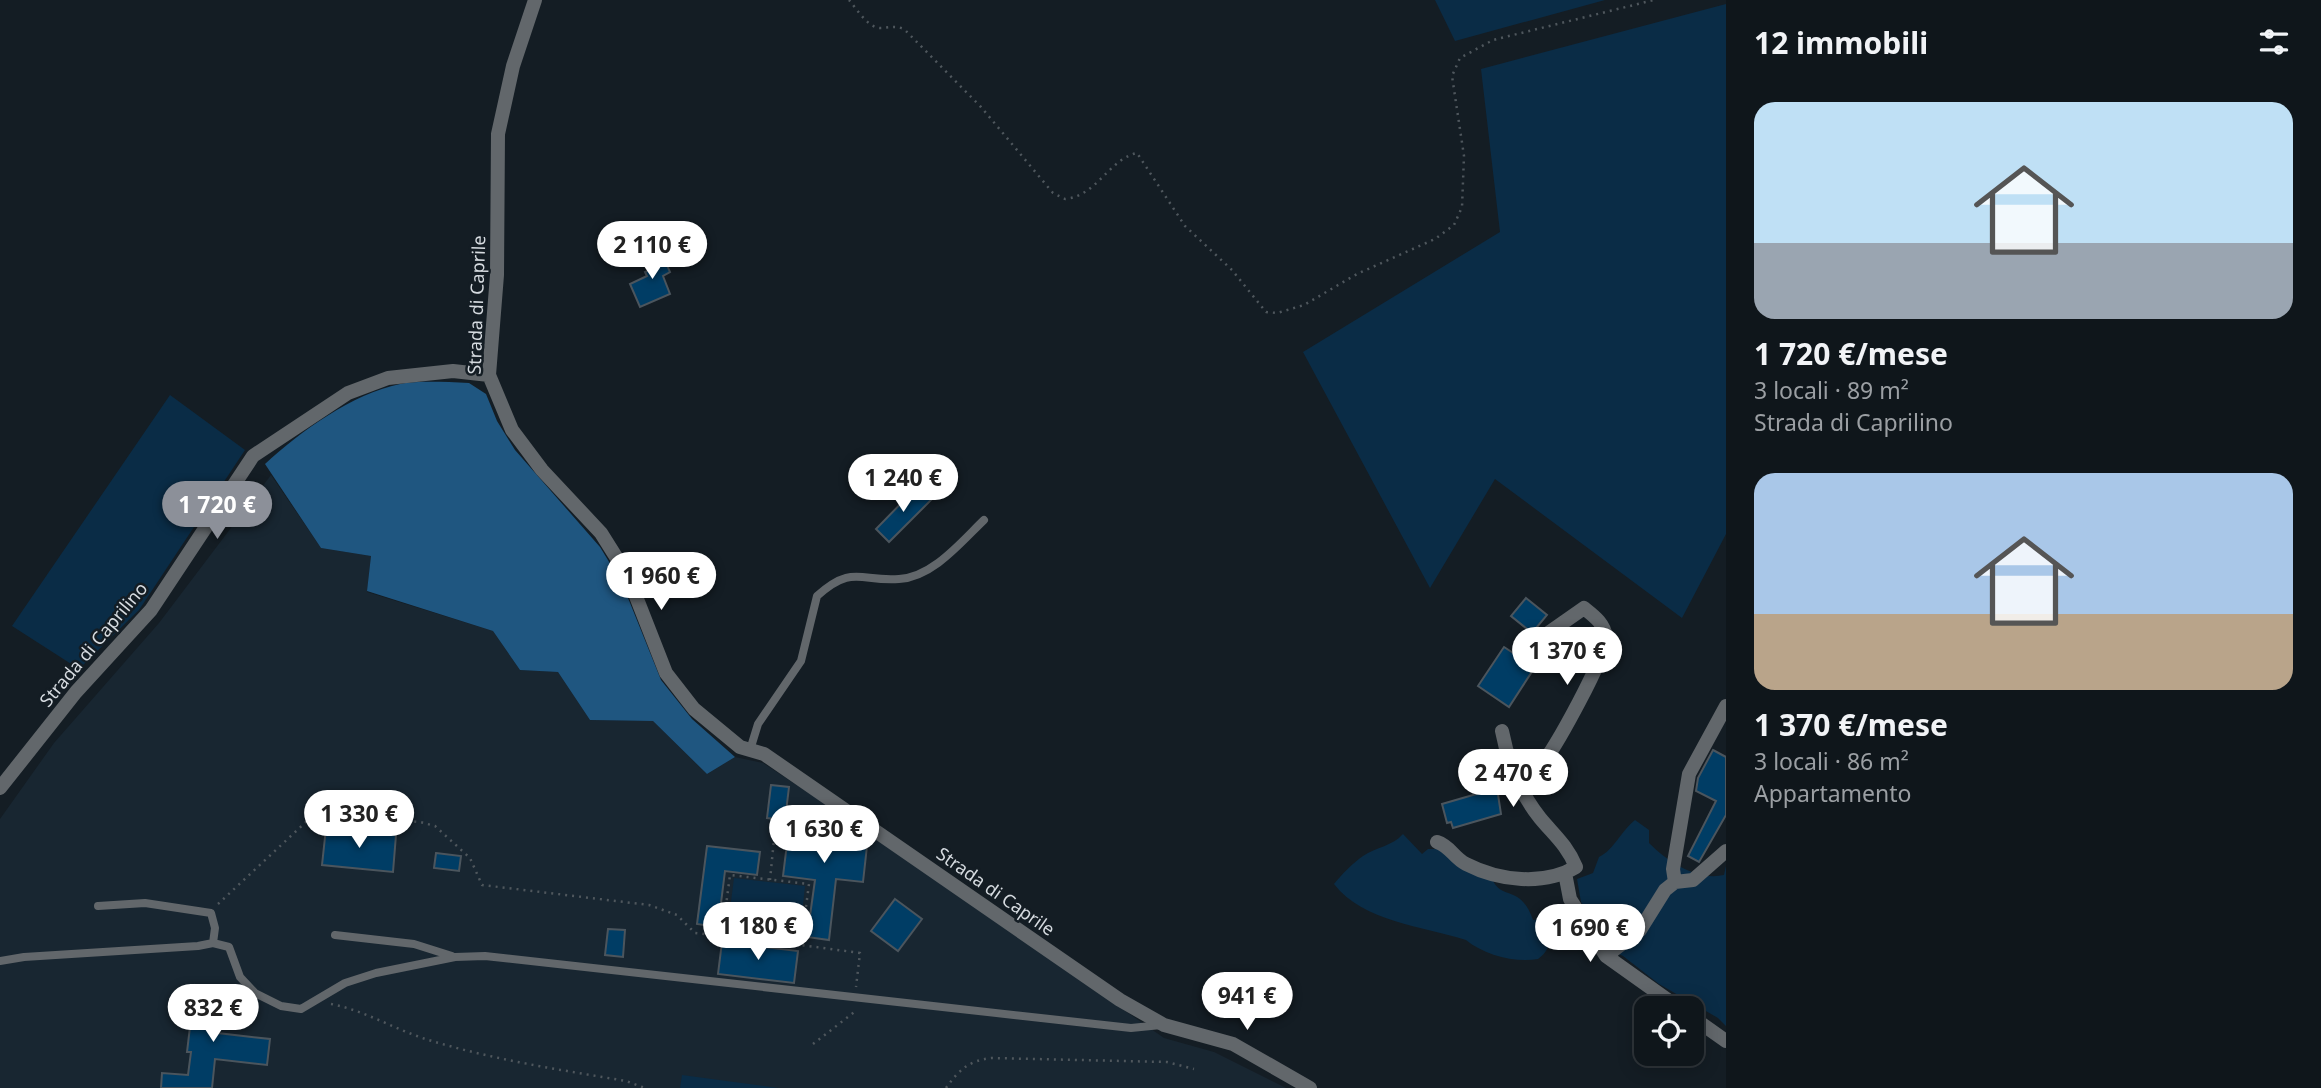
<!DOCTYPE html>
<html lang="it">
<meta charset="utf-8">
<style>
body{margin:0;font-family:"Noto Sans",sans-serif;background:#181f24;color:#f1f3f6;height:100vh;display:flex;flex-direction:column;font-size:26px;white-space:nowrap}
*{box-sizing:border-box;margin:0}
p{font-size:23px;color:#9b9fa3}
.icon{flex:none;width:38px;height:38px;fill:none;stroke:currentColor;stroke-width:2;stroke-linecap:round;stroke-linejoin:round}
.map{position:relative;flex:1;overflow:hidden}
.side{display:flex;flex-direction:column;background:#0f161b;width:595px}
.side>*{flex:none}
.buttons{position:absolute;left:1634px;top:996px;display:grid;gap:14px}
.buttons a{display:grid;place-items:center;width:70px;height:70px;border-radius:14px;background:#0f161b;box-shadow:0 4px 18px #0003,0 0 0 2px #2f353a;font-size:35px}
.price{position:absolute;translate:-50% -60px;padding:0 16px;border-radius:24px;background:#fff;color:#222;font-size:23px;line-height:46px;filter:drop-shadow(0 2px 4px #0008)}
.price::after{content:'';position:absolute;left:50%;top:42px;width:21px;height:16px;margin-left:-10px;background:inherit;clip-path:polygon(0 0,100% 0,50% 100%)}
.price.on{background:#8c9099;color:#fff}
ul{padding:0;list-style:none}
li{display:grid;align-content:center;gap:14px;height:371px;padding:0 28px}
li span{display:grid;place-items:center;height:217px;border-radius:21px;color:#555}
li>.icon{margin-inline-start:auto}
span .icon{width:126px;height:126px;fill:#fffc;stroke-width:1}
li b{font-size:30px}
h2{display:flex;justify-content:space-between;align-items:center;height:84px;padding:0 28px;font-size:30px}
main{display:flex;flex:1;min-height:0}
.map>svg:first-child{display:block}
.built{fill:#182631}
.green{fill:#0a2c46}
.forest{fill:#1f5680}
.building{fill:#003d65;stroke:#4b555d;stroke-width:2}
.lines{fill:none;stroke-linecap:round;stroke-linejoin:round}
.path{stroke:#4f575d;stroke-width:2.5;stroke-dasharray:2 5;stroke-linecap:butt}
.lane{stroke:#62676b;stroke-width:8}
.street{stroke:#62676b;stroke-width:14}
.labels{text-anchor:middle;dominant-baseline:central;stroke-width:5;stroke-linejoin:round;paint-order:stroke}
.street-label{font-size:18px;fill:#d6dbe0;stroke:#141d24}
</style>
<main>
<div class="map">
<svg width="1726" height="1088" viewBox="0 0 1726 1088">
<rect width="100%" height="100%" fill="#141d24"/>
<!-- built -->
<path class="built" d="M271,475L321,548L371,556L367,592L493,631L520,670L558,672L590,720L653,721L707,774L735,757L763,763L873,835L1164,1038L1214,1052L1286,1088H0V819L54,743L159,623Z"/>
<!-- green -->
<path class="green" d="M1435,0H1605L1455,41Z
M1726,4V534L1682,618L1495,479L1430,588L1303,352L1500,232L1481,69Z
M170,395L245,450L139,610L79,669L12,626Z
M1635,820L1649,830V843C1668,862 1697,881 1724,875L1726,866V1026L1718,1018L1659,984L1623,956L1608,949L1581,902L1577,879L1593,873L1599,857C1614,850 1621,831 1635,820Z
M1403,834L1422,854L1428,849H1440L1491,876C1500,903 1520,882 1533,920L1540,919L1548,924C1554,938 1549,951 1538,959C1515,963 1484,955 1466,940C1423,926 1363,922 1334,884C1342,874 1353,863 1363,856C1376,847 1393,846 1403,834Z
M734,878L805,886L800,933L728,925Z
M682,1075L778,1088H680Z"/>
<!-- forest -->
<path class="forest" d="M449,382L469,383L486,394L497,421L515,450L600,547L622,583L661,680L692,719L735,757L707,774L653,721L590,720L558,672L520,670L493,631L367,591L371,556L321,548L265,464C301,431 352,394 400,384C416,381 433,382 449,382Z"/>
<!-- building -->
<path class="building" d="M661,251L670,272L663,276L670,294L640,307L630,284L647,276L645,272L650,270L645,258Z
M917,487L931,500L889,542L876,529Z
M1526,598L1547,615L1532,633L1511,616Z
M1504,647L1535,667L1509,707L1478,686Z
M1713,750L1726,757V815L1699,862L1688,856L1716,801L1696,791L1698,778Z
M771,785L789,787L785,820L767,818Z
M1497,788L1501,814L1453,828L1451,822L1447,823L1442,804Z
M790,820L854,828L868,837L863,882L836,879L829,940L807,937L815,880L783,876Z
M326,828L396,835L393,872L322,865Z
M707,846L760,852L757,875L725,871L718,927L697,924Z
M436,853L461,856L459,871L434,868Z
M895,899L922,919L898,951L871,931Z
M608,929L625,930L623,957L605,955Z
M722,942L798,951L794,983L718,974Z
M195,985L223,989L218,1033L270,1039L267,1065L215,1059L212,1088H161L162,1073L188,1075L191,1052H187Z"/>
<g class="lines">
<!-- path -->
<path class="path" d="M849,0C857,9 867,27 880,28C889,28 894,25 904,29L981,107L1053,193L1065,199C1097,196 1109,159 1137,153L1185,226L1232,270L1266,312L1277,313L1304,305L1357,274L1435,239L1454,225L1462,207L1464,156L1452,76L1460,58L1493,40L1654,0
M770,880L776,819
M218,904L308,820L327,813L420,822L435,826L470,858L482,885L649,905L677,915L695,933L722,936L730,875L809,884L801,945L860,953L856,987
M331,1004C367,1011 397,1031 432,1041C495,1060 561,1070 626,1081L645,1088
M813,1044L857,1010
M946,1088C959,1070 968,1061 991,1058L1167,1062L1194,1069"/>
<!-- lane -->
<path class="lane" d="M750,750L758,724L801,661L817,596C853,564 860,582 899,579C933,577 961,542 984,520
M98,906L145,903L211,913L215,928L213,943
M335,935L414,944L452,956
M0,961L24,957L198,946L213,943L229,947L240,977L255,993L281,1006L301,1009L345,983L376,973L455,957L485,956L1131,1028L1161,1025"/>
<!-- street -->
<path class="street" d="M535,0L513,66L498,134L497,275L489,375L512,430L542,470L601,533L628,576L666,673L694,709L740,747L764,754L1120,1000L1164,1025L1233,1044L1310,1088
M1519,780C1526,776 1535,772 1541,765C1555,749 1607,655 1606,637C1604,623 1594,616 1584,608L1544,636
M0,788L76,692L151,610L253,456L348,393L388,378L453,371L489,375
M1437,842C1450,846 1454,858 1466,864C1499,881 1544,886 1576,867C1567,845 1554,835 1540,818C1520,793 1508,762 1502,731
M1565,873L1570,899L1606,956L1679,1008
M1675,882L1673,869L1689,774L1726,706
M1606,956L1640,930L1665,890L1675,882L1693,880L1726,851
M1692,1017L1726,1041"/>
</g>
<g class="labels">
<!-- street labels -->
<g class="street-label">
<text transform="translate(476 305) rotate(-88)">Strada di Caprile</text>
<text transform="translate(93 644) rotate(-50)">Strada di Caprilino</text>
<text transform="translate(996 891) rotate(35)">Strada di Caprile</text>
</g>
</g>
</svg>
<div class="buttons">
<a><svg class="icon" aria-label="locate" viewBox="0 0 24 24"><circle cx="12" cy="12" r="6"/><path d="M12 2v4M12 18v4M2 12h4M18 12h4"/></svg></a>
</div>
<b class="price" style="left:652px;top:281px">2 110 €</b>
<b class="price" style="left:903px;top:514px">1 240 €</b>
<b class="price on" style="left:217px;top:541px">1 720 €</b>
<b class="price" style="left:661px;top:612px">1 960 €</b>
<b class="price" style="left:1567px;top:687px">1 370 €</b>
<b class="price" style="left:1513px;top:809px">2 470 €</b>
<b class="price" style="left:359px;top:850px">1 330 €</b>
<b class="price" style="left:824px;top:865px">1 630 €</b>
<b class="price" style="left:758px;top:962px">1 180 €</b>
<b class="price" style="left:1590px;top:964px">1 690 €</b>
<b class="price" style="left:1247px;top:1032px">941 €</b>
<b class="price" style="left:213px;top:1044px">832 €</b>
</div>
<section class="side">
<h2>12 immobili<svg class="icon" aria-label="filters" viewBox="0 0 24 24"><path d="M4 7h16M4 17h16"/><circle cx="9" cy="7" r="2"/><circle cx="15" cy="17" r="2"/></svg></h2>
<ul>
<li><span style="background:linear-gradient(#bfe0f5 65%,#9aa5b1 0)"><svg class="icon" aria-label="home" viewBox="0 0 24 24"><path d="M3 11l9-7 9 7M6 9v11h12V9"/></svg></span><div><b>1 720 €/mese</b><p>3 locali · 89 m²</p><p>Strada di Caprilino</p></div></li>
<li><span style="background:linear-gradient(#a9c7e8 65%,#b9a48a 0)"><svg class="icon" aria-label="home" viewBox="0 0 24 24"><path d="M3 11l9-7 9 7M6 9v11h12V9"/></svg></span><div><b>1 370 €/mese</b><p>3 locali · 86 m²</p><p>Appartamento</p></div></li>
</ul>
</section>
</main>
